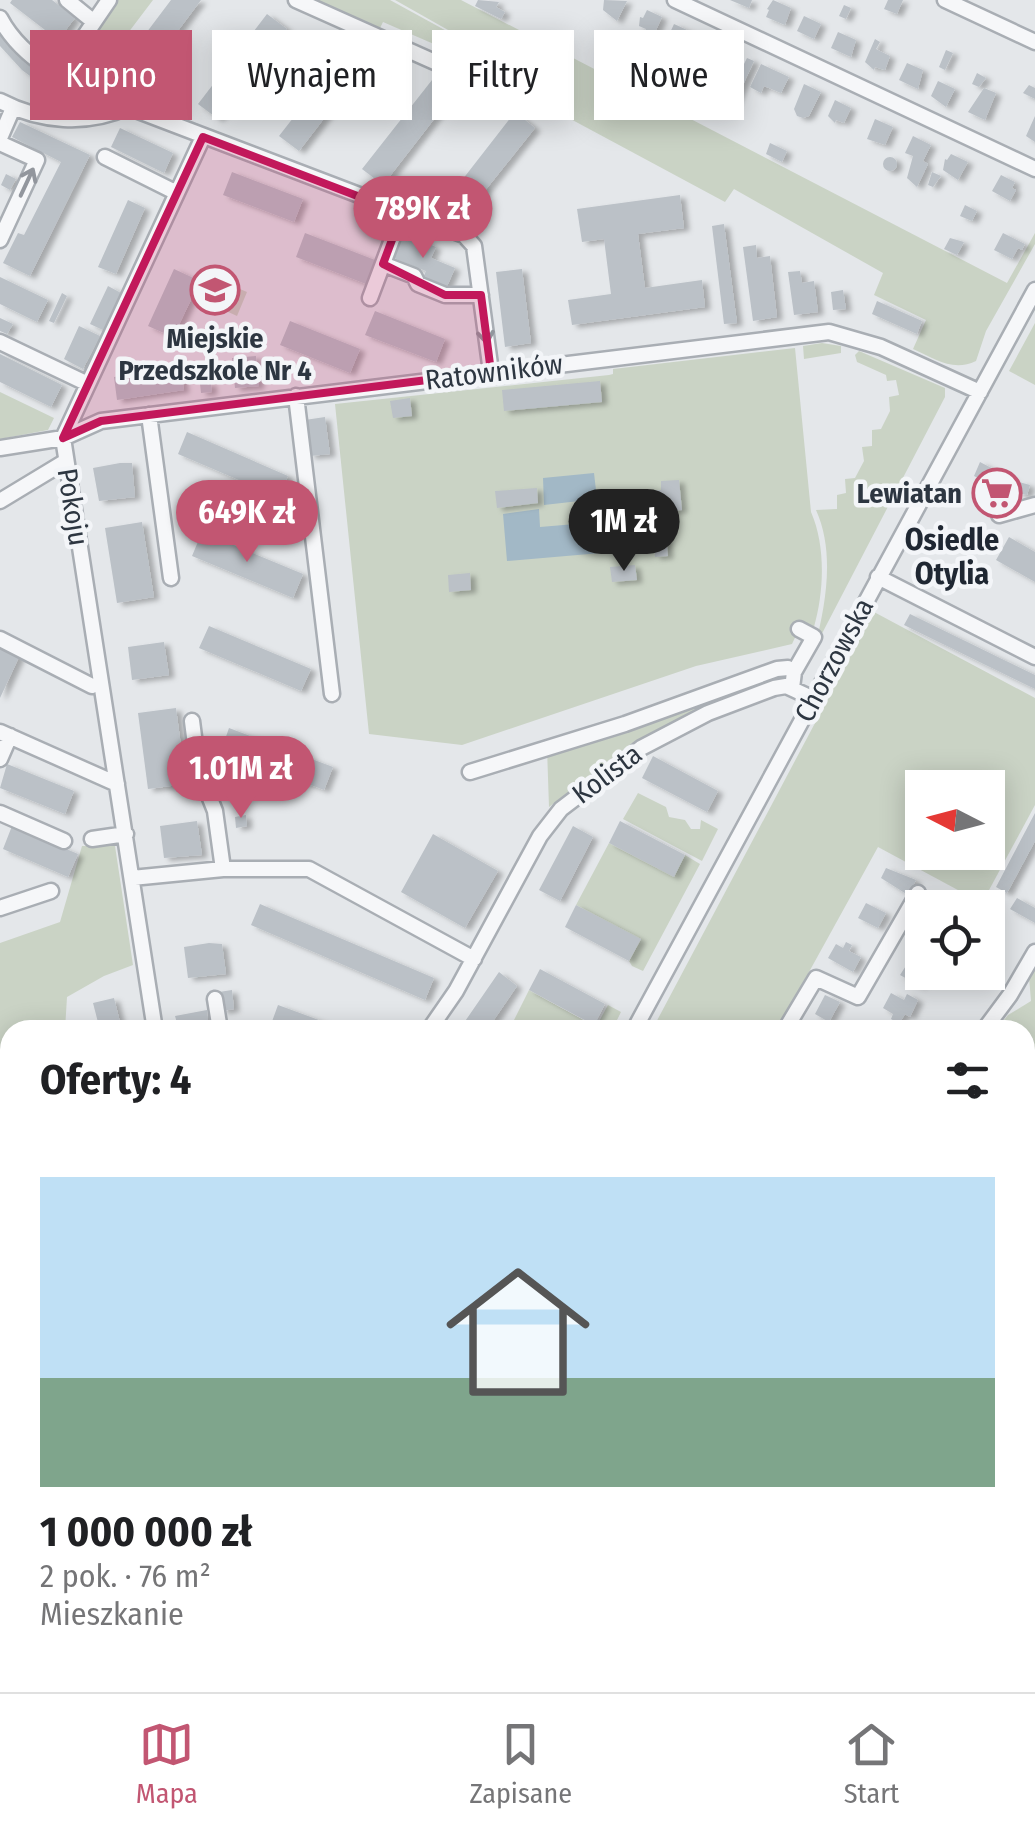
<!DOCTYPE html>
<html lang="pl">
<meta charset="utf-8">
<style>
body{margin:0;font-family:"Fira Sans Condensed",sans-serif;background:#f2f2f2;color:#202124;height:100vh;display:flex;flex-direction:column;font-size:38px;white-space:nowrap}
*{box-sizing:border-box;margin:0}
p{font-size:32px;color:#757577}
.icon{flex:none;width:55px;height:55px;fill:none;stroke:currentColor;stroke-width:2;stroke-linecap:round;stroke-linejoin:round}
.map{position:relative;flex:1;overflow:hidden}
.details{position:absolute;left:0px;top:1020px;width:1035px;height:672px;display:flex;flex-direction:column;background:#fff;border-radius:30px 30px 0 0;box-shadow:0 5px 25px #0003}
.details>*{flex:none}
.banner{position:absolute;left:30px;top:30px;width:975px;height:90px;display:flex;gap:20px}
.needle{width:65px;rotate:276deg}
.buttons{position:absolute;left:905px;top:770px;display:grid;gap:20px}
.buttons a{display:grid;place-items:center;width:100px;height:100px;border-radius:0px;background:#fff;box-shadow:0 5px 25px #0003;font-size:50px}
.price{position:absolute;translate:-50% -85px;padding:0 22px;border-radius:35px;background:#c25672;color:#fff;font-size:32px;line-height:65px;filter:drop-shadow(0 2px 5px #0008)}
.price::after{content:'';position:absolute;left:50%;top:60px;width:30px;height:22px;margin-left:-15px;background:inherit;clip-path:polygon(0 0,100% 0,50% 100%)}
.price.active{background:#222;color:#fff}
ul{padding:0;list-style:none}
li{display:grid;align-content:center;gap:20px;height:530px;padding:0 40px}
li+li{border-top:2px solid #e0e0e0}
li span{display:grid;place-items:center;height:310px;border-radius:0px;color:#555}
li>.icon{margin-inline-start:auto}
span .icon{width:180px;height:180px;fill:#fffc;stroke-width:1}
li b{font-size:42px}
h2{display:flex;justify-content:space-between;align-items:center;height:120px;padding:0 40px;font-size:42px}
.chip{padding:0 35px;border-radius:0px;background:#fff;box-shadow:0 5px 25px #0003;font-size:35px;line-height:90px}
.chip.active{background:#c25672;color:#fff}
.dock{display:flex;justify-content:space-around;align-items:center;height:140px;border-top:2px solid #e0e0e0;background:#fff;font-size:28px;color:#757577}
.dock a{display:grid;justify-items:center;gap:5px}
.dock .active{color:#c25672}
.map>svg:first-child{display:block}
.green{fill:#cad3c5;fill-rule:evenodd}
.water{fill:#a2b8c6}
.building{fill:#bbc1c7;filter:url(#shadow)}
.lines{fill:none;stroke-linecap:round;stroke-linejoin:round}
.minor-casing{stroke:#a9aeb4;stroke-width:19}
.minor{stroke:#f6f7f9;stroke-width:14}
.tram{stroke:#7e8892;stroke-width:2.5}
.oneway{stroke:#92969d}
.marked{fill:#c2185b;fill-opacity:0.2;stroke:#c2185b;stroke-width:8;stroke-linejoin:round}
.labels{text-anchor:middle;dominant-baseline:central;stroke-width:9;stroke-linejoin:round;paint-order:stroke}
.poi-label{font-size:28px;font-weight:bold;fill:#2d3641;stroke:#f3f5f8}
.street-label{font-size:28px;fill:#2d3641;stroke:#f3f5f8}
.neighbourhood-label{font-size:30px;font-weight:bold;fill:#1f2732;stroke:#f3f5f8}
</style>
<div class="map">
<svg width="1035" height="1692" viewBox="0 0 1035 1692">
<defs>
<filter id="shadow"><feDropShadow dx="5.5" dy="3" stdDeviation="2.5" flood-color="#0004"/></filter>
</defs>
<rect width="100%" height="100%" fill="#e4e7ea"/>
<!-- green -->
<path class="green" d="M115,0H153L103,66L96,83L79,80L74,73L73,64Z
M310,0H390L547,86L395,0H461L1007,283L1035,233V244L986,331L976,361C953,372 935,359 913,349L926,320L874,295L883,273L734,189L725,202L565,116L555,104L514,92L519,81L383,22L378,32Z
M387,62L409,78L379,117L358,100Z
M223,282L247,292L237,316L213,305Z
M1035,323V385L1009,371Z
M822,343L841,346V353L804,359L803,346Z
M795,348L811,512C826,546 824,592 814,627H800L792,644L696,666L462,745L369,734L335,404L609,375L613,374V369Z
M859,351L945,388V397L815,647C826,603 835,552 816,510L837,509V495L846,493L845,479L855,478L864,461L862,447L872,446V430L881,429L890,411L889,397L899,395L896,380L887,381L886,375L857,362L855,355Z
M0,392L54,418L48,430L0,439Z
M874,612L1035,698V805L982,903L878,847L777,1030H652ZM922,788H988V852H922Z
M788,668L785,679L638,743H632L549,807L547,748Z
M638,793L666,807L669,817L685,820L691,829H700L701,820L718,829L702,861L623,819Z
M609,843L673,876L685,855L700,864L643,971L632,966L629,961L640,940L576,905Z
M82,846H115L133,965L104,976L67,997L65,1030H10V1346H0V943L60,922Z
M1035,965V1597L1025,1609V1030H996L1008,1015L1031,1001L1029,977Z
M529,990L596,1027L608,1005L621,1012L612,1030H509Z
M1035,1633V1692H1009V1683L1025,1682V1646Z
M705,1683H807L820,1689L818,1692H745Z
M822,1683H960L951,1692H843Z"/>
<!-- water -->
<path class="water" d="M594,473L597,499L544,505L543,478Z
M539,509L540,527L599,522L601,553L507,561L503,514Z"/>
<!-- building -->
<path class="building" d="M12,0H52L75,18L58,40L10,3Z
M171,0H201L135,88L116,73Z
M478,0L499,2L496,7L505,12L501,19L475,6Z
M604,0L627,1L617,21L603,10Z
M730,0H752L749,8Z
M773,0L791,8L785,25L766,17L769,10L767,9Z
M888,0H903L897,14L884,9Z
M844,5L851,8L846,19L839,16Z
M647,10L662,17L652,39L644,35L646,29L639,26L640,17L643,18Z
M267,14L287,29L218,119L198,104Z
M804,16L821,24L814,39L797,31Z
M674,24L698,35L692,48L686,45L682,54L663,48Z
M0,28L29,62L54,81L106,103L102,113L49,90L22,70L0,46Z
M838,32L856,40L851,57L831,48Z
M623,35L636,41L632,51L619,45Z
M708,39L725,47L713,67L703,63L705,58L699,56L704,40Z
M875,39L880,42L876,49L890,56L885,70L875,67L874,70L865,62Z
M350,45L369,60L299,151L279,136Z
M946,50L953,53L945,70L939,67Z
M747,58L754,61L730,113L715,107L734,67L741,70Z
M907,63L923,70L918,89L899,80Z
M761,64L789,77L781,93L764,86L761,93L750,87Z
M977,73L986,78L979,87L972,84Z
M432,80L452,96L383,185L362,169Z
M938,81L955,89L946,107L931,96Z
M804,84L821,92L809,116L803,118L797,116L794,109Z
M1029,85L1035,88V99L1023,93Z
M984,88L996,93L985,120L968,112Z
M835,100L851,108L844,123L836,120L835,123L828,116Z
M515,112L535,128L464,217L445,202Z
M1035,116V142L1026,136Z
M875,119L893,127L885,145L867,139Z
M20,122L90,155L30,276L3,263L18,233L24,235L61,162L12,137Z
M120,128L173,153L164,173L111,147Z
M913,136L931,145L923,161L928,164L917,187L907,178L913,156L905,153Z
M770,143L787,151L782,162L766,154Z
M951,154L968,162L958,180L943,170L945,159L947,160Z
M883 164a7 7 0 1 1 14 0a7 7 0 1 1-14 0Z
M232,172L303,199L294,222L223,195Z
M932,172L941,176L933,187L928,185Z
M6,174L16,179L10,190L1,185Z
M1001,175L1015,182L1012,188L1016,190L1010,201L992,191Z
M680,195L684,228L638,234L645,288L702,280L705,307L572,325L568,300L611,294L604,239L582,242L577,209Z
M128,200L145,208L116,274L98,267Z
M965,205L977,211L972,221L960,216Z
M724,224L737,323L724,324L712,226Z
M305,233L375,260L366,284L296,257Z
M401,233L436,247L431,258L455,268L445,291L421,282L426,271L391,257Z
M1003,233L1025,244L1022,250L1018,248L1012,259L994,250Z
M950,238L964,242L957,255L944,249Z
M756,245L757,258L770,256L777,317L753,321L743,247Z
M174,269L200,281L173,337L148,326Z
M522,269L531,343L505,347L496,272Z
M800,271L802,283L814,281L818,312L794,315L788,272Z
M0,277L48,300L37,322L0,304Z
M108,286L121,293L103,330L90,324Z
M843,290L846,309L833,310L831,292Z
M62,293L67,296L54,323L49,321Z
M877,301L922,321L917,334L872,314Z
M375,311L445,339L436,362L365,335Z
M0,318L13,324L7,334L0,331Z
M290,321L360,349L350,373L280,345Z
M79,326L100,336L83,369L64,359Z
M0,354L62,385L51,407L0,382Z
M256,356L259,386L235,388L232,358Z
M180,367L184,390L117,400L114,377Z
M600,381L602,402L504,411L502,390Z
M211,382L212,392L201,393L200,384Z
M410,398L412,416L393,418L390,401Z
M325,417L330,454L310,456L305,420Z
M187,432L288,476L279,497L178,454Z
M980,462L1014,480L1001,505L980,494L986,482L974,476Z
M120,463H132L135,497L99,501L93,468Z
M679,480L682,510L664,512L668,556L655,557L649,491L661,490V481Z
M1019,482L1030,485L1027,495L1017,493Z
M537,488L538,503L497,508L495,491Z
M600,506L601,516H591L590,507Z
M142,522L154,597L117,603L105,528Z
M202,532L303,574L293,598L192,556Z
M1009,537L1035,552V582L996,560Z
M635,565L637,580L612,582L610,567Z
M470,573L471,590L449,592L448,575Z
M910,614L1035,675V689L904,625Z
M209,626L311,669L301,691L199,648Z
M164,642L169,675L132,680L128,647Z
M0,645L20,655L0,698Z
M176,708L186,784L148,789L138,713Z
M229,728L333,767L324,790L221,751Z
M653,756L718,791L707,812L642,778Z
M7,764L74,791L65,814L0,788Z
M1035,813V841L1007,893L996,887Z
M246,815L247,826L236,828L235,817Z
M197,821L202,855L164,858L160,826Z
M620,821L685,855L674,877L609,843Z
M12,826L78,854L68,877L3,849Z
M573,826L593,837L560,901L539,890Z
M433,834L498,871L465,928L401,892Z
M886,868L916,880L908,895L881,878Z
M939,893L958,903L956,908H931Z
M1017,898L1035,908V923L1010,909Z
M866,903L886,913L878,928L858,918Z
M260,904L434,978L425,1000L251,925Z
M576,905L641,939L629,961L565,927Z
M846,942L852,945L849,951L861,957L853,972L828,958L836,944L843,948Z
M209,943L222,944L226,974L188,978L184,947Z
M922,957V972H927L920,986L900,975L909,961L918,966Z
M540,969L605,1004L594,1025L529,990Z
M499,972L517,986L487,1030H459Z
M232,990L234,1009L222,1011L219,992Z
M891,993L904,1000L907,994L918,1000L910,1017L905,1014L899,1024L891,1019L893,1014L883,1008Z
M825,995L840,1002L829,1022L815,1014Z
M114,998L122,1030H100L93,1003Z
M278,1005L346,1030H279L270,1027Z
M207,1010L209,1030H179L175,1016Z
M1,1370H10V1423L3,1424Z
M10,1473V1499L2,1502L0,1474Z
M10,1567V1594L0,1595V1568Z
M10,1667V1682H32L33,1692H0V1668Z
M69,1682H171V1685L161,1686V1692H152L151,1686L126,1689L124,1692L107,1690L106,1683L97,1686L101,1692H70Z
M195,1682H232L234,1692H214L213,1686L195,1687Z
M275,1682H301L299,1692H277Z
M301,1682H452L451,1692H330L308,1689Z
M464,1683L502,1687V1692H463Z"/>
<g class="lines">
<!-- minor casing -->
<g class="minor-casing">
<path id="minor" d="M67,0L94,22
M296,0L513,97
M675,0L1035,169
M945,0L1035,42
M0,18C24,64 81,89 128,107
M58,75L109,0
M0,101C40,122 87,126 128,107L464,235L474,246L491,372
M0,138L13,108
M0,143L37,160L0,240
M105,157L177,193
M383,264L414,276L418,284L445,295H481
M370,298L402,213
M0,342L88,384
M296,396L332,694
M149,415L171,578
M0,448L63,438L101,421L829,332L881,347L980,392
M0,501L66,461
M999,515L1035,505
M878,577L1035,657
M0,639L92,686
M794,672L814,637L799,629
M192,721L198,768L215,811L223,869
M0,732L117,784
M0,759L10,736
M470,772L625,724L777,669L788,668L794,672L792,688
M0,813L64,841
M92,839L126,834
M132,878L223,869H309L474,959
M0,908L51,891
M215,999L220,1030
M155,1030L63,438L203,137
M429,1030L456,991L540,836L561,809L641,748L708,713L774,688L786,686L814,699
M634,1030L1035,290
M785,1030L816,978L858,997L918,893
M984,1030L1010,995L1035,952
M0,1460L10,1459
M0,1641H10
M54,1682L55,1692
M254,1682L255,1692
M617,1682L704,1692
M456,1692L457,1682"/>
</g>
<!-- minor -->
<use href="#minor" class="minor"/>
<!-- tram -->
<path class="tram" d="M0,1635H10
M758,1682L801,1692"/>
</g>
<!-- one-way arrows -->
<defs><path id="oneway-shaft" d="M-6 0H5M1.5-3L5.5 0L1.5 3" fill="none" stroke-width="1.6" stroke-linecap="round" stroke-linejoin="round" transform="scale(2.5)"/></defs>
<g class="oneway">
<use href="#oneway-shaft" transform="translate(27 182) rotate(-65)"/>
<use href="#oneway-shaft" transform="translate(485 329) rotate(83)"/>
</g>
<!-- marked area -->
<path class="marked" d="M203,137L402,213L383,264L445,295H481L491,372L101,421L63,438Z"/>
<!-- icons -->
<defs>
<g id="school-ring" transform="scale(2.5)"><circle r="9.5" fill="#f3f5f8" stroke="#c25672" stroke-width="1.5"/><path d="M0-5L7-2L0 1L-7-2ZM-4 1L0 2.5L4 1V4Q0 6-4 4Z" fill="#c25672"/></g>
<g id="supermarket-ring" transform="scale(2.5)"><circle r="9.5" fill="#f3f5f8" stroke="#c25672" stroke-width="1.5"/><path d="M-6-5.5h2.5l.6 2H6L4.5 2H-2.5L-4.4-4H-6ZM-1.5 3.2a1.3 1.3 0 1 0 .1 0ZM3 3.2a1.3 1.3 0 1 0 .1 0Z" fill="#c25672"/></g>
</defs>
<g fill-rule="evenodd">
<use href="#school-ring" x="215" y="290"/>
<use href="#supermarket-ring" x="997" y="493"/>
</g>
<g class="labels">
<!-- poi labels -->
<g class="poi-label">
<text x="215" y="338">Miejskie<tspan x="215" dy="32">Przedszkole Nr 4</tspan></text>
<text x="962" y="493" text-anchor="end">Lewiatan</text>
</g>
<!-- street labels -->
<g class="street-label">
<text transform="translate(494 372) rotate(-7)">Ratowników</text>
<text transform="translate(73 507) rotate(81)">Pokoju</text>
<text transform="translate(834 660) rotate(-62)">Chorzowska</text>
<text transform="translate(607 774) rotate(-37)">Kolista</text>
</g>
<!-- neighbourhood labels -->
<g class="neighbourhood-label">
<text x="952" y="540">Osiedle<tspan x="952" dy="34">Otylia</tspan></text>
</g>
</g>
</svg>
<div class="buttons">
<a><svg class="needle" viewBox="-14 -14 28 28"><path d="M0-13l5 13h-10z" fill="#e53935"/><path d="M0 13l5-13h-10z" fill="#757577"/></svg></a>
<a><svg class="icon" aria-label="locate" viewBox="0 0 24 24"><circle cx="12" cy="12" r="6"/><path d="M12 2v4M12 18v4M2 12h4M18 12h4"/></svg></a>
</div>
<b class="price" style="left:423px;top:261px">789K zł</b>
<b class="price" style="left:247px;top:565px">649K zł</b>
<b class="price active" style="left:624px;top:574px">1M zł</b>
<b class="price" style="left:241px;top:821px">1.01M zł</b>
<div class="banner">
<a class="chip active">Kupno</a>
<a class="chip">Wynajem</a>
<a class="chip">Filtry</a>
<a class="chip">Nowe</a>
</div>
<section class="details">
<h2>Oferty: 4<svg class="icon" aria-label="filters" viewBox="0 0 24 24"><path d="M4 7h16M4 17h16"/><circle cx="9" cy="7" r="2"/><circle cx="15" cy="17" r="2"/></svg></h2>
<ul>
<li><span style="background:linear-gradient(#bfe0f5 65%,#7fa58c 0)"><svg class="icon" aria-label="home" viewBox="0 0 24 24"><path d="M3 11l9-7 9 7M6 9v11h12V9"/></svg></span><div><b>1 000 000 zł</b><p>2 pok. · 76 m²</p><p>Mieszkanie</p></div></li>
</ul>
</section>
</div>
<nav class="dock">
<a class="active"><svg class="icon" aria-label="map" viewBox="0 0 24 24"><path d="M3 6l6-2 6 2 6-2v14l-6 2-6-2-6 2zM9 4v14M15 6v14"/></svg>Mapa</a>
<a><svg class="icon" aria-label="saved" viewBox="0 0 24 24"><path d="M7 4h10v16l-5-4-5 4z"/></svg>Zapisane</a>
<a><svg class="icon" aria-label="home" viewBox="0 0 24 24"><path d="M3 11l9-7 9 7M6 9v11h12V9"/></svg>Start</a>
</nav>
